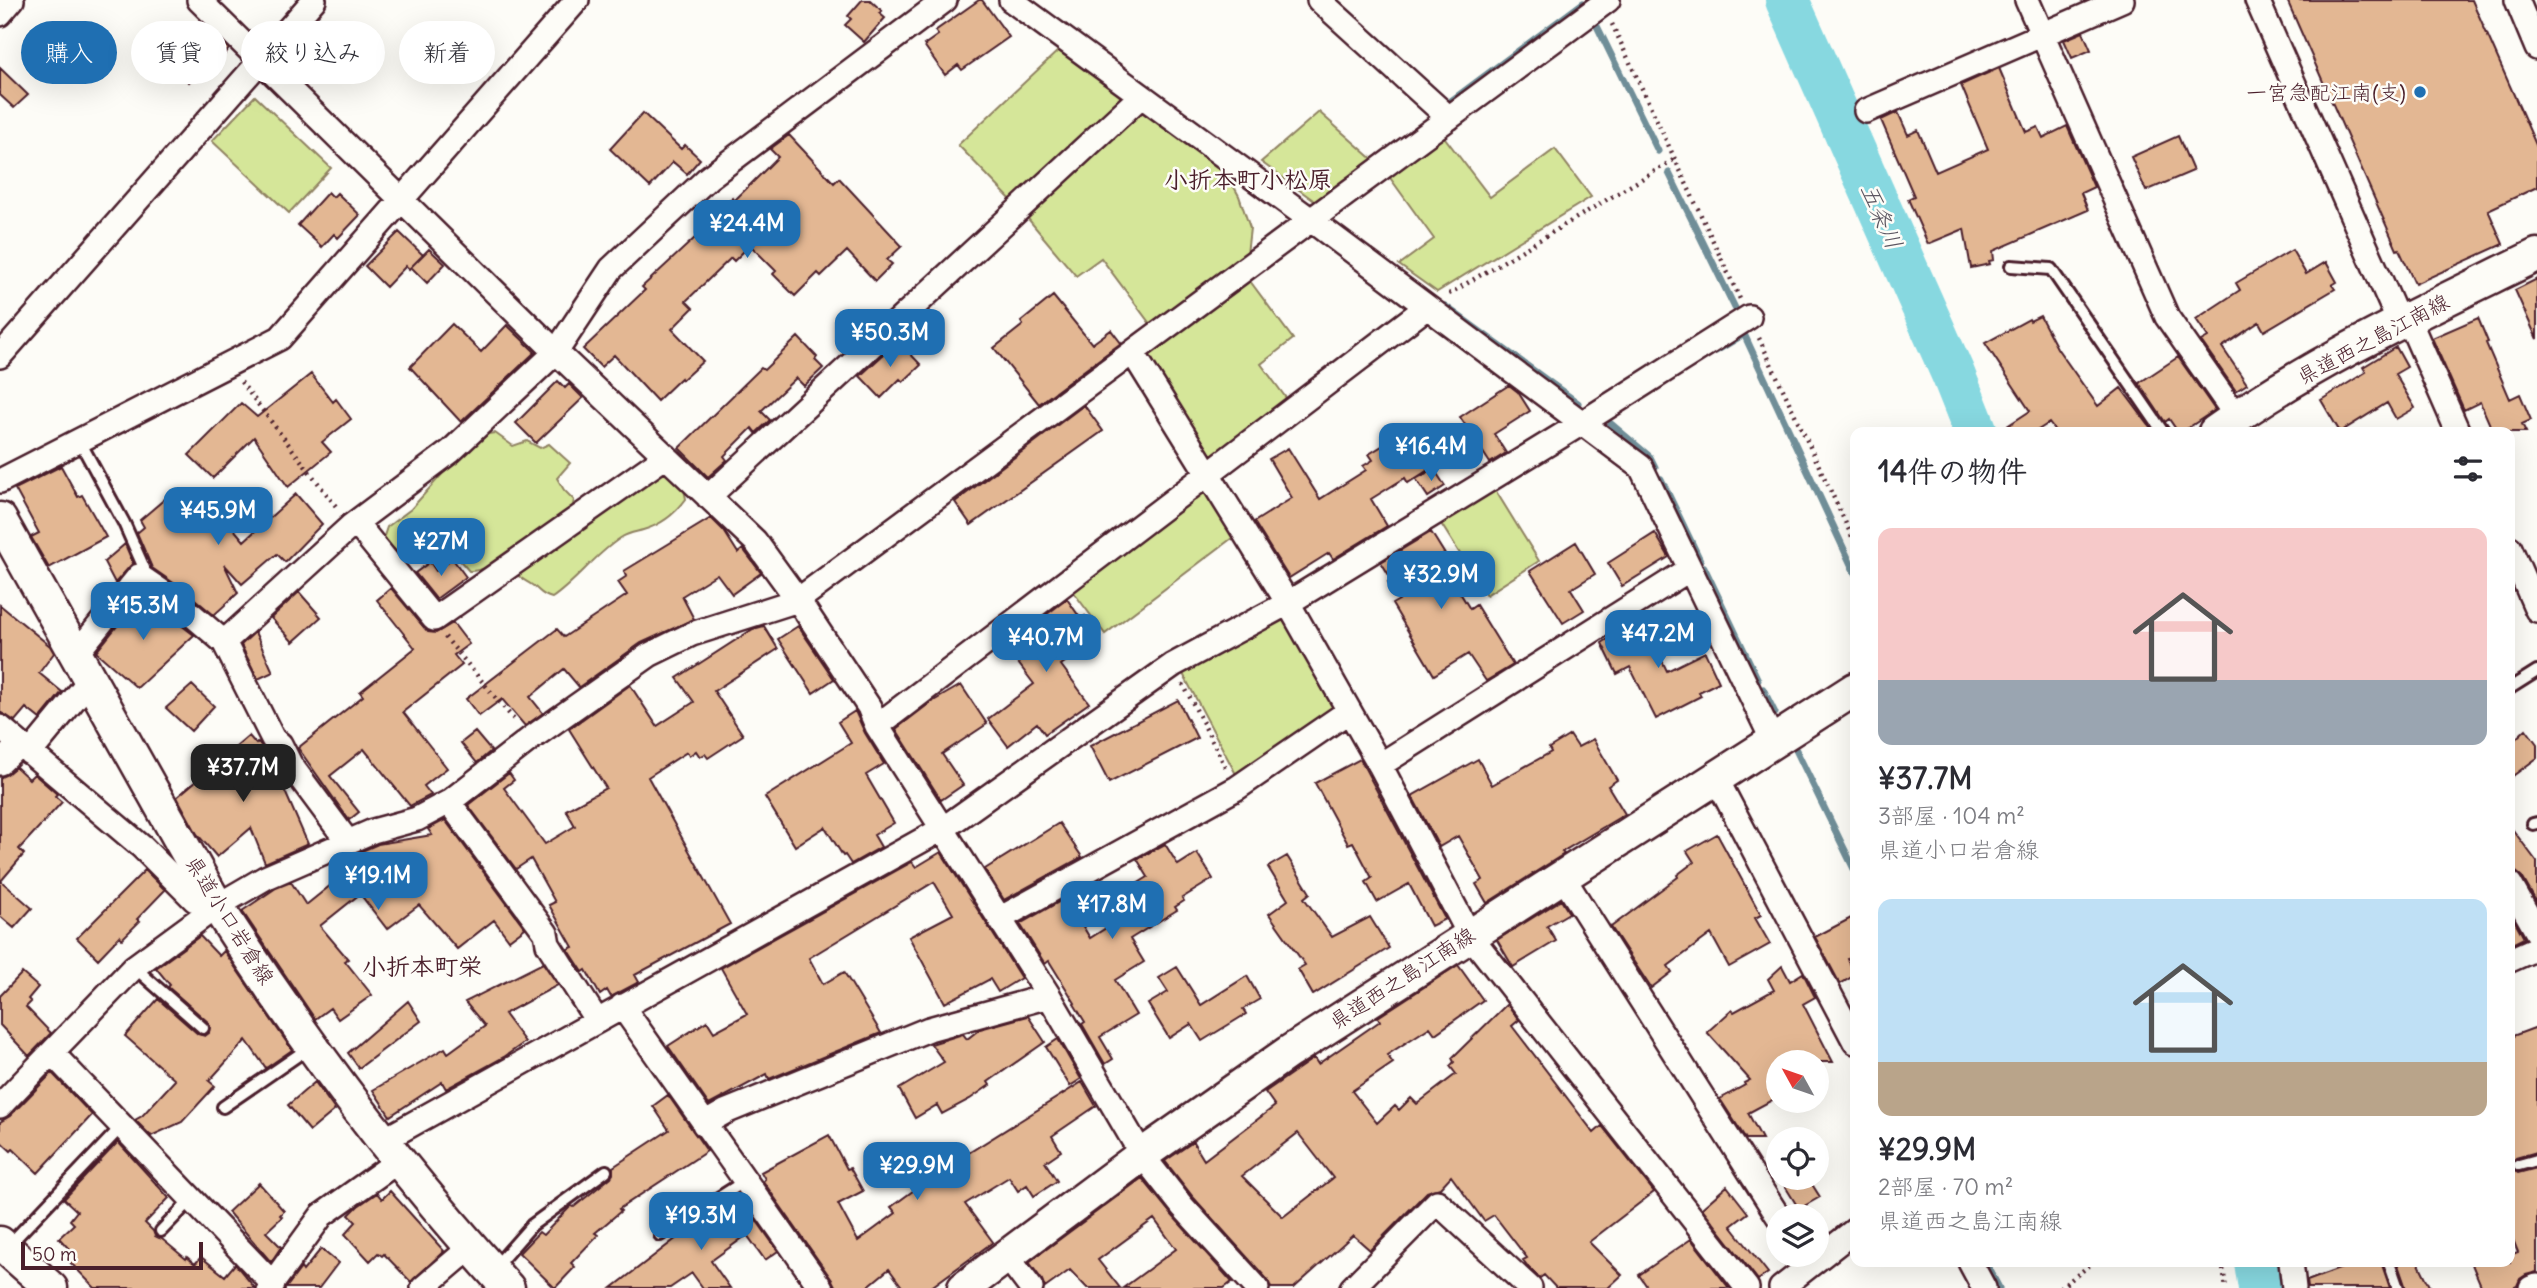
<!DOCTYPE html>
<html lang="ja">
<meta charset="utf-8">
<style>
body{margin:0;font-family:Delius,"Klee One",sans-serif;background:#f7f7f7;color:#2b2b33;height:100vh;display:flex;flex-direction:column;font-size:26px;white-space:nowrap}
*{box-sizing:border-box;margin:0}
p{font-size:23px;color:#7c7c81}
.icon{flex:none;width:38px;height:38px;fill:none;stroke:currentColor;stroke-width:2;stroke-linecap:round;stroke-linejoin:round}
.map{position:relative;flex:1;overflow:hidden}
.side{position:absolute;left:1850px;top:427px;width:665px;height:840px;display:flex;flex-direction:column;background:#fff;border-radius:14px;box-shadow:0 7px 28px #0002}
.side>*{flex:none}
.hud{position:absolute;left:21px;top:21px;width:665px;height:63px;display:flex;gap:14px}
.needle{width:46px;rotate:310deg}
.tools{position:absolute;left:1766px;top:1050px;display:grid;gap:14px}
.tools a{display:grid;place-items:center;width:63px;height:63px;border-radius:50%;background:#fff;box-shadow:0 7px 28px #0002;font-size:35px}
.scale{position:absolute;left:21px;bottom:18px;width:182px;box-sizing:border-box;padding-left:7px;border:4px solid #4a1f2b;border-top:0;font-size:19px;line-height:24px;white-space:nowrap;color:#4a1f2b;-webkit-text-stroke:5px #fdfcf7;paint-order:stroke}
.price{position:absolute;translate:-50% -60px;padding:0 16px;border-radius:14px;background:#1f6fb2;color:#fff;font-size:23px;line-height:46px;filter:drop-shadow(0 2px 4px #0008)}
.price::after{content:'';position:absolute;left:50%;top:42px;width:21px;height:16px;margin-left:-10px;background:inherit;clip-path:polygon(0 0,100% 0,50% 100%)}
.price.active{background:#222;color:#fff}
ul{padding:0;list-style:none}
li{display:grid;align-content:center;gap:14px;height:371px;padding:0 28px}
li span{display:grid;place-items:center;height:217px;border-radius:14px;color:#555}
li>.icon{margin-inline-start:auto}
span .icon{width:126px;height:126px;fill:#fffc;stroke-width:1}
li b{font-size:30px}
h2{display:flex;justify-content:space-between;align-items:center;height:84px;padding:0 28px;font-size:30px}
.tag{padding:0 24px;border-radius:32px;background:#fff;box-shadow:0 7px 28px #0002;font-size:24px;line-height:63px}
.tag.active{background:#1f6fb2;color:#fff}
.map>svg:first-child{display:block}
.green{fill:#d5e699;stroke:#908262;stroke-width:2}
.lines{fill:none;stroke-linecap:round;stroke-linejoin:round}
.stream{stroke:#6f8e98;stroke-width:7}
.river{stroke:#87d8e0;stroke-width:44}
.building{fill:#e3b793;stroke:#4a1f2b;stroke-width:2;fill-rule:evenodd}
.service-casing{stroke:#4a1f2b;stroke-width:16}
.minor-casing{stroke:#4a1f2b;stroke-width:28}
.secondary-casing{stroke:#4a1f2b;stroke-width:37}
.path{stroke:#4a1f2b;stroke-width:4.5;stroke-dasharray:2 5;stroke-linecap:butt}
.service{stroke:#fdfcf7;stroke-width:10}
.minor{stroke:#fdfcf7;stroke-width:23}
.secondary{stroke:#fdfcf7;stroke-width:32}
.poi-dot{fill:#1f6fb2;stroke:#fdfcf7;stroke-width:2.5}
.labels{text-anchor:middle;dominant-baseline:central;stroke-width:5;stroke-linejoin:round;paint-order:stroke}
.poi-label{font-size:21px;fill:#4a1f2b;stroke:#fdfcf7;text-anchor:end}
.street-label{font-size:21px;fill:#4a1f2b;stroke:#fdfcf7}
.water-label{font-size:23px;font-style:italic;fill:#5c5661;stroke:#fdfcf7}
.quarter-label{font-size:24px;font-weight:bold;fill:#4a1f2b;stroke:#fdfcf7}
</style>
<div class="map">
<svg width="2537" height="1288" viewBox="0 0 2537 1288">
<rect width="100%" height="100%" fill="#fdfcf7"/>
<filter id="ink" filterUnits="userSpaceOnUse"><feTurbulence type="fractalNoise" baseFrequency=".0143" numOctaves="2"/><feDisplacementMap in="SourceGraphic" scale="14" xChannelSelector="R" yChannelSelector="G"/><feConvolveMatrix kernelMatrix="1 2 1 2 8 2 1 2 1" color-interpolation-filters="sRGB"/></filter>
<g filter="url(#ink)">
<!-- green -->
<path class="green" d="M1061,48L1121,95V104L1014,203L958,145Z
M255,96L331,168L289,213L212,141Z
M1135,112H1146L1226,172L1239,196L1250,228L1247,254L1151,325L1101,258L1076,276L1024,214Z
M1319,112L1376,162L1320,205L1261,162Z
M1442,134L1490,197L1555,149L1591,197L1437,292L1399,265L1434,239L1388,175Z
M1247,277L1293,339L1261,364L1289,402L1217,457L1205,456L1147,360L1149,350Z
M495,433L513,446L527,441L540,448L549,444L570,463L557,478L564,490L574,500L572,510C547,528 498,572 469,571L457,557L451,555L439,564L431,558L414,563C402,552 391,552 384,536L387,527L411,509L444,472L488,434Z
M666,470L684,489L686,499C675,514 661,525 643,530C636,532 628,533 622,537C595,554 578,580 552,598C540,595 541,591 532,585C523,579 521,580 513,570L655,473Z
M1205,488L1236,535L1105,634L1071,589Z
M1494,488L1539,561L1486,595L1440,522Z
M1279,619L1290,623L1336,703L1333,715L1238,778L1182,672Z"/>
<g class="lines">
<!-- stream -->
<path class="stream" d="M1597,26L1658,151
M1451,101L1583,3
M1669,173L1735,308
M1445,306L1578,403
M1716,351L1744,334L1855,573
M1611,424L1650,457L1655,467
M1661,479L1700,560
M1704,567L1758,680
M1763,689L1775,713
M1796,750L1855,871
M1985,1262L1999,1288"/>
<!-- river -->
<path class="river" d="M1787,0L1953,374L1976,432
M2256,1262L2260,1288"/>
</g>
<!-- building -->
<path class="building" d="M862,0H870L882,11L879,13L885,18L864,42L845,25L851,19L848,16Z
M979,0H982L1009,37L962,70L958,65L945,75L924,45L938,35L935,31Z
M2287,0H2472L2537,147V187L2488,210L2503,244L2415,284L2399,249L2397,250Z
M203,25L229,49L203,79L196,73L189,82L169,65Z
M2083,32L2091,50L2072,58L2064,40Z
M0,68L28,95L14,108L0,95Z
M1999,68L2026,132L2038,127L2043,138L2067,126L2094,187L2081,193L2088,210L1993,251L1994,260L1989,261L1990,264L1971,268L1964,229L1928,244L1908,199L1914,196L1881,120L1898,112L1908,135L1918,130L1936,172L1988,149L1961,85Z
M643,113L681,149L685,145L700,159L687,174L673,162L650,187L610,149Z
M789,135L834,183L839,178L902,246L887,260L892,264L875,281L847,251L821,276L818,273L795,296L773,274L776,271L750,245L734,261L731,258L686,301L693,308L672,329L703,361L682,380L681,378L657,401L614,355L601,367L583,349L645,290L642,287L710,224L708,222L732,198L734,201L778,157L770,149Z
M2178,136L2193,171L2146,191L2131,157Z
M328,192L333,197L337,193L360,215L338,238L334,234L322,247L298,225Z
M399,232L423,255L409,269L406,266L386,287L365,266Z
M429,249L445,264L427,283L411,267Z
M2292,250L2306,274L2326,262L2337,282L2332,285L2335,289L2264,331L2259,322L2222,347L2247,384L2236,391L2201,341L2208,337L2196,319L2240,290L2236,283Z
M2537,279V339L2515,290Z
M1053,296L1092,344L1111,330L1121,343L1039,404L994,348L1023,325L1021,322Z
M2040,316L2057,348L2098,406L2121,388L2153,431L2056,432L2049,423L2035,432H1998L2030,411L1985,343L2029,319L2030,321Z
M2478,318L2488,342L2486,343L2510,399L2520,394L2531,420L2522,424L2526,432H2493L2480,402L2464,410L2432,338Z
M452,324L481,352L507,325L535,352L461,422L410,367Z
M798,337L817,357L815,360L823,368L804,386L796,378L761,411L770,420L756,433L752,428L724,456L727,460L708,477L679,448L761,368L764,370Z
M898,341L921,365L903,382L900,379L881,398L860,376Z
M2396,347L2407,367L2395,374L2415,408L2396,419L2387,403L2340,432L2321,400L2366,372L2363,367Z
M2178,357L2215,410L2182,432H2178L2169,419L2165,422L2139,383Z
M311,374L333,402L336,399L351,419L322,442L331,452L288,487L254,437L213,478L189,455L241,403L257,417Z
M558,381L565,388L569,384L583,398L536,443L516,423Z
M1509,385L1518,392L1530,411L1494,434L1506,453L1490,463L1460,417Z
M1084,405L1103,431L971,525L955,502Z
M1405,432L1428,470L1408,483L1405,478L1371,499L1387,526L1333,559L1329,553L1289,578L1254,522L1292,498L1269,459L1288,448L1320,499L1366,470L1363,466L1373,460L1369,454Z
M61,466L78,497L82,495L106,537L49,568L31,537L39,533L15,489Z
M1434,469L1445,486L1428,497L1416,479Z
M173,492L194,517L211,502L244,541L296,494L322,524L285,562L277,554L242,584L224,564L238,593L214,615L185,591L152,568L137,533L144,527L140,520Z
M711,518L724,531L738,553L743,549L761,573L732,594L717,574L682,596L694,619L641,643L579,687L564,669L530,697L543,713L525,726L502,699L479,716L466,699L557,629L564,637L627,595L618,582L627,576L624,571Z
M1431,532L1449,561L1443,565L1470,609L1476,605L1513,665L1486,681L1468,654L1434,675L1392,604L1399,600L1388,582L1392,580L1381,562Z
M1655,533L1669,557L1622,586L1608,563Z
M1576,542L1595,574L1571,589L1584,610L1563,623L1530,571Z
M125,544L133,563L115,583L104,562Z
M452,558L466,577L436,599L415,573L430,562L436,571Z
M391,588L428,632L436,633L453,623L469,644L454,655L462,665L403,712L447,768L424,786L431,795L410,806L364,749L330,776L359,812L349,820L298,748L363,696L360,692L415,648L377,600Z
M299,592L321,617L293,642L271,618Z
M142,595L194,635L137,688L96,652Z
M1067,599L1081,619L1085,616L1100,636L1061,665L1089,703L1045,734L1037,723L1008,746L988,719L1034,684L1005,646Z
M0,605L50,646L54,653L39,673L62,692L40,719L26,708L15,721L0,712Z
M1641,617L1667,671L1705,652L1719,682L1699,692L1701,696L1656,719L1630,667L1617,674L1602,643Z
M764,626L778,649L714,691L743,735L708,758L705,754L700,757L696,751L689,756L687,752L648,777L730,924L635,975L639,982L611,997L607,990L600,995L586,970L583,972L568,949L573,947L549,905L555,902L531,859L516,869L468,805L509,773L514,780L504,788L545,844L575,826L566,810L606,788L569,729L630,685L657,726L694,702L677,678L753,629Z
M798,626L834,679L813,693L778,639Z
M255,632L273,672L258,679L241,645Z
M192,685L214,706L191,731L166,708Z
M961,685L987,724L942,754L963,785L941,800L896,729L930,703Z
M1178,700L1197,738L1109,783L1090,746Z
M855,711L865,733L884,764L866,775L894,823L874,835L881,847L851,864L845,855L843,856L825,827L795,846L765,797L851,743L838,722Z
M2526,729L2537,744V758L2510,778V744Z
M475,732L491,751L477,763L461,743Z
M1570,735L1578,747L1593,739L1617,780L1608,786L1625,814L1562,852L1564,854L1487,903L1476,884L1483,880L1458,836L1439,847L1412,796L1478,759L1492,785L1551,752L1549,748Z
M249,736L256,744L258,742L270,757L308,844L265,863L251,828L217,857L197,834L177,797Z
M1360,759L1445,919L1431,926L1409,884L1377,902L1366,882L1372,878L1353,842L1348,844L1315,783Z
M16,767L29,779L34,774L57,794L55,796L62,802L19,849L24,854L1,881L32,908L14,928L0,916V778Z
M445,820L525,928L509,940L494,920L457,949L419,905L387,929L360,894L320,926L348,959L345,961L372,995L338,1019L330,1008L315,1019L242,911L276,888L291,882L306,905L347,872L339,861L378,844L432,835L428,829Z
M1059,823L1082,857L1004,900L985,869Z
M2510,826L2537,862V903L2522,877L2516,872L2510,870Z
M1717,834L1761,915L1755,918L1770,944L1729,967L1711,934L1668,966L1672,972L1651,988L1611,927L1678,877L1677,875L1694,862L1687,851Z
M1165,844L1178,865L1197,853L1213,879L1182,898L1184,901L1175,907L1177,910L1130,939L1144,962L1115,980L1136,1015L1100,1037L1113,1059L1105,1064L1082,1024L1085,1022L1074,1004L1075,1003L1049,961L1045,964L1020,924L1066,898L1090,938L1125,916L1114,898L1148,877L1137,859Z
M941,852L1021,978L998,992L990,979L945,1003L909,937L953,914L934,882L809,958L823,984L844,972L881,1033L769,1079L767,1074L709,1105L668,1046L707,1021L714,1032L747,1014L721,968L912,862L916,867Z
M1287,856L1310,893L1304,898L1332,937L1370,917L1389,948L1313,995L1298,969L1305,965L1269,914L1288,900L1268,867Z
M145,870L165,890L137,919L140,921L122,939L120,936L98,959L77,938Z
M1561,900L1569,913L1547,926L1556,941L1513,967L1497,940Z
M2510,912L2524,938L2510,945Z
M1855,916V955L1848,959L1855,975L1840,984L1815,937Z
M200,936L219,956L224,951L292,1050L266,1068L246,1040L209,1081L215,1086L182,1122L151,1136L135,1120L142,1116L175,1080L125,1036L158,999L198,1034L205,1036L209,1033V1023L168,987L170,985L156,968Z
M543,963L558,985L504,1014L525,1042L504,1057L446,1089L442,1082L390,1116L373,1090L445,1048L448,1053L485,1026L465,1002Z
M1458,965L1483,1000L1435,1034L1430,1027L1387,1055L1393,1063L1352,1091L1377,1123L1395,1106L1399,1110L1411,1098L1417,1104L1456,1074L1450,1066L1454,1062L1452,1058L1507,1004L1519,1020L1512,1026L1594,1133L1602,1126L1654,1192L1589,1242L1622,1275L1608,1288H1556L1544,1275L1540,1278L1529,1268L1523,1260L1527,1258L1494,1215L1484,1221L1451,1176L1440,1188L1427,1192L1370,1250L1353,1235L1294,1288H1271L1267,1279L1193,1197L1165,1161L1193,1142L1204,1160L1275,1106L1265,1092L1314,1058L1318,1064L1380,1021L1378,1017ZM1298,1133L1333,1178L1283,1217L1242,1176Z
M1782,966L1790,981L1803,973L1815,997L1803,1004L1833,1062H1778V1097L1748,1113L1762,1139H1746L1720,1099L1745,1085L1744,1083L1750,1080L1707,1032L1732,1010L1734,1012L1774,990L1768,979Z
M1177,967L1201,1005L1247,976L1260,999L1243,1009L1246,1014L1202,1041L1191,1024L1169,1038L1148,1004L1168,992L1159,978Z
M22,973L38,987L28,999L31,1002L26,1007L51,1033L29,1056L0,1025V996Z
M408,1001L421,1021L359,1068L348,1053Z
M1028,1016L1045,1042L988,1082L990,1085L970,1099L942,1114L937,1105L915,1118L899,1089L944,1062L931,1044L963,1034L967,1039L980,1029Z
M2537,1027V1152L2516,1158L2511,1164L2513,1170L2518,1173L2537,1168V1272L2526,1275L2520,1279L2517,1286L2513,1288H2482L2471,1262H2510V1255L2518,1252L2510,1232V1037Z
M1058,1039L1081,1079L1070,1086L1046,1047Z
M52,1073L92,1115L38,1173L13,1149L11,1151L0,1141V1122L10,1116Z
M315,1082L335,1110L310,1131L288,1105Z
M1082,1082L1096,1106L1052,1136L1061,1151L1045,1162L1057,1181L1034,1196L1027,1185L1018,1191L1009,1177L965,1204L993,1242L930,1288H903L889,1269L866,1288H836L832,1280L763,1181L765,1179L761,1172L829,1135L847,1169L850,1168L863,1191L838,1204L858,1241L896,1213L891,1207L943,1169Z
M668,1095L707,1151L619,1209L621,1211L595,1233L598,1235L571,1263L575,1267L555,1288L519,1253L539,1232L543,1235L571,1206L574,1207L611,1177L613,1174V1167L669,1130L653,1106Z
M118,1142L169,1198L145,1223L153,1231L155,1236L162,1239L186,1259L187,1257L195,1264L201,1257L225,1276L235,1264L255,1288H95L64,1256L70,1250L59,1238L74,1224L70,1220L77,1211L64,1199Z
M1142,1178L1172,1215L1232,1282L1224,1288H1123L1176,1249L1154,1219L1098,1260L1120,1288H1087L1070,1270L1045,1288L1042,1280L1029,1262Z
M1780,1178H1808L1820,1197L1799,1209Z
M259,1183L284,1211L280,1215L282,1217L266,1232L281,1247L271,1262L228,1212Z
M1727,1186L1748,1213L1731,1226L1768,1273L1758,1280L1702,1208Z
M390,1191L444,1251L411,1282L384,1254L382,1256L378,1253L370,1261L345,1234L356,1222L349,1215L358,1206L377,1193L382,1199Z
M740,1197L778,1251L765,1260L747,1235L711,1261L730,1288H703L692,1273L670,1288H612L686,1231L689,1235Z
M1691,1239L1729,1288H1648L1639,1275Z
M321,1249L338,1263L319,1288H286L301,1268L303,1271Z
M2358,1262H2381L2390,1288H2308L2307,1281Z
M2397,1262H2418L2431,1288H2406Z"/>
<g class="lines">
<!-- service casing -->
<g class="service-casing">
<path id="service" d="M2011,266L2051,269L2163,432
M79,440L124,523L144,568L139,576
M2510,688L2537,671
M2533,824L2537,823
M134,967L203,1028
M223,1107L310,1047
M2519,1165L2537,1160
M161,1231L192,1199
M660,1235L745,1181
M8,1246L122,1126
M2389,1262L2398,1288
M495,1267L532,1225L606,1171"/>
</g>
<!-- minor casing -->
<g class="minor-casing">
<path id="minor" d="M199,0L556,352L755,541L798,600L869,707L877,726L1049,996L1142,1155L1182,1206L1257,1288
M1011,0L1311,220L1641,467L1773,741
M1319,0L1449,118
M2027,0L2167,317L2237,417
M2257,0L2399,322
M2517,0L2537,48
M0,14L12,0
M1866,111L2122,0
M2408,318L2458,432
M1133,353L1288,603L1380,765L1469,934L1747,1288
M0,356L314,0
M0,481L280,338L577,0
M708,497L1141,96
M356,523L434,619L666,456
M2510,548L2537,610
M224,642L351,526L451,451L556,352L611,269L708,178L945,0
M76,654L139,576L177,602L224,642L273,739L280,744L290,764L348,842
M877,726L1427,307
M0,727L142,847L195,900L217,906
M30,753L90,680
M0,763L20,744
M1380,765L1690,569
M1716,778L1855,1042
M449,802L546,933L548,944L597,1021
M1563,877L1778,1216
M2510,884L2537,932
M1001,918L1237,788L1349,711
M2510,960L2537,948
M622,1006L821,1288
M52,1053L273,1284
M0,1106L134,967L217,906L265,878L373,831L417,819L449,802L530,739L649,655L692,634L798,600L1608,0
M704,1124L725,1112L929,1029L1049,996
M382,1141L944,828L1173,665L1288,603L1582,423L1749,317
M1006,1255L1031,1288
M1970,1262L1984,1288
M2291,1262L2294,1288
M269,1288L322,1215L398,1161
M423,1288L471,1247
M1352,1288L1437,1202L1530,1288
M1781,1288L1855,1230
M2531,1288L2537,1286"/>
</g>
<!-- secondary casing -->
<g class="secondary-casing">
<path id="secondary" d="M2215,432C2314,360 2427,309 2537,255
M0,519L217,906C303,1041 400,1170 508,1288
M0,1243L51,1288
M964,1288L1142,1155L1289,1052L1855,689"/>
</g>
<!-- path -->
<path class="path" d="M1612,24L1740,299
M1449,294L1675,159
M1759,338L1855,543
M241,382L338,509
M445,637L516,722
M1183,684L1227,770
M2222,1262L2226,1288
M2060,1288L2094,1262"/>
<!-- service -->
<use href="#service" class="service"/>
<!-- minor -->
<use href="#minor" class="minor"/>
<!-- secondary -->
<use href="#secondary" class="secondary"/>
</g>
</g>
<!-- markers -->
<circle class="poi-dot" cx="2420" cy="92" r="7"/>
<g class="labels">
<!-- poi labels -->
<g class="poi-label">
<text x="2406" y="92">一宮急配江南(支)</text>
</g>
<!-- street labels -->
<g class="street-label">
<text transform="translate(2373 339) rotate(-28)">県道西之島江南線</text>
<text transform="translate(230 920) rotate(58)">県道小口岩倉線</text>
<text transform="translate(1402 978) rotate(-33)">県道西之島江南線</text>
</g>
<!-- water labels -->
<g class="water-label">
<text transform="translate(1882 216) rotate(66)">五条川</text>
</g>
<!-- quarter labels -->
<g class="quarter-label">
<text x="1248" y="179">小折本町小松原</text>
<text x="422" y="966">小折本町栄</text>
</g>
</g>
</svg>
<div class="tools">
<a><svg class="needle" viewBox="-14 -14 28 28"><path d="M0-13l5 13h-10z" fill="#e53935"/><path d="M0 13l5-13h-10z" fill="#7c7c81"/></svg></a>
<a><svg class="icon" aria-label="locate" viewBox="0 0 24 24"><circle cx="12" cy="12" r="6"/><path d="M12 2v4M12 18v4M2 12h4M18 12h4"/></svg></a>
<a><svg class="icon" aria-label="layers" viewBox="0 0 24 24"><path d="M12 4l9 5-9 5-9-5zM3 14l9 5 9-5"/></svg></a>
</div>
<div class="scale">50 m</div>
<b class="price" style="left:747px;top:260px">¥24.4M</b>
<b class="price" style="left:890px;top:369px">¥50.3M</b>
<b class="price" style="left:1431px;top:483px">¥16.4M</b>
<b class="price" style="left:218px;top:547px">¥45.9M</b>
<b class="price" style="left:441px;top:578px">¥27M</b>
<b class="price" style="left:1441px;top:611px">¥32.9M</b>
<b class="price" style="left:143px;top:642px">¥15.3M</b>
<b class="price" style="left:1658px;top:670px">¥47.2M</b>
<b class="price" style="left:1046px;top:674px">¥40.7M</b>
<b class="price active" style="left:243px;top:804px">¥37.7M</b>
<b class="price" style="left:378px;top:912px">¥19.1M</b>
<b class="price" style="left:1112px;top:941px">¥17.8M</b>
<b class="price" style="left:917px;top:1202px">¥29.9M</b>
<b class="price" style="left:701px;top:1252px">¥19.3M</b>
<div class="hud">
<a class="tag active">購入</a>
<a class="tag">賃貸</a>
<a class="tag">絞り込み</a>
<a class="tag">新着</a>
</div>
<section class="side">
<h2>14件の物件<svg class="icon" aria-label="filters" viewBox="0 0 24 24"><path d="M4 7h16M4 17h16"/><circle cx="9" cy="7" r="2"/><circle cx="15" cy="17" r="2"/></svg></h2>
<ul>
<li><span style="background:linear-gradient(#f6c9c9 70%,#9aa5b1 0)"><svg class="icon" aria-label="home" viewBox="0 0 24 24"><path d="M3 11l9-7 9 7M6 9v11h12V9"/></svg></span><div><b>¥37.7M</b><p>3部屋 · 104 m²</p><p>県道小口岩倉線</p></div></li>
<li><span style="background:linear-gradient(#bfe0f5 75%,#b9a48a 0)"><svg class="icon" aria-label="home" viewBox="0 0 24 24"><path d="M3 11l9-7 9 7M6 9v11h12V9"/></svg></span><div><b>¥29.9M</b><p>2部屋 · 70 m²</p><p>県道西之島江南線</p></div></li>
</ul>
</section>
</div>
